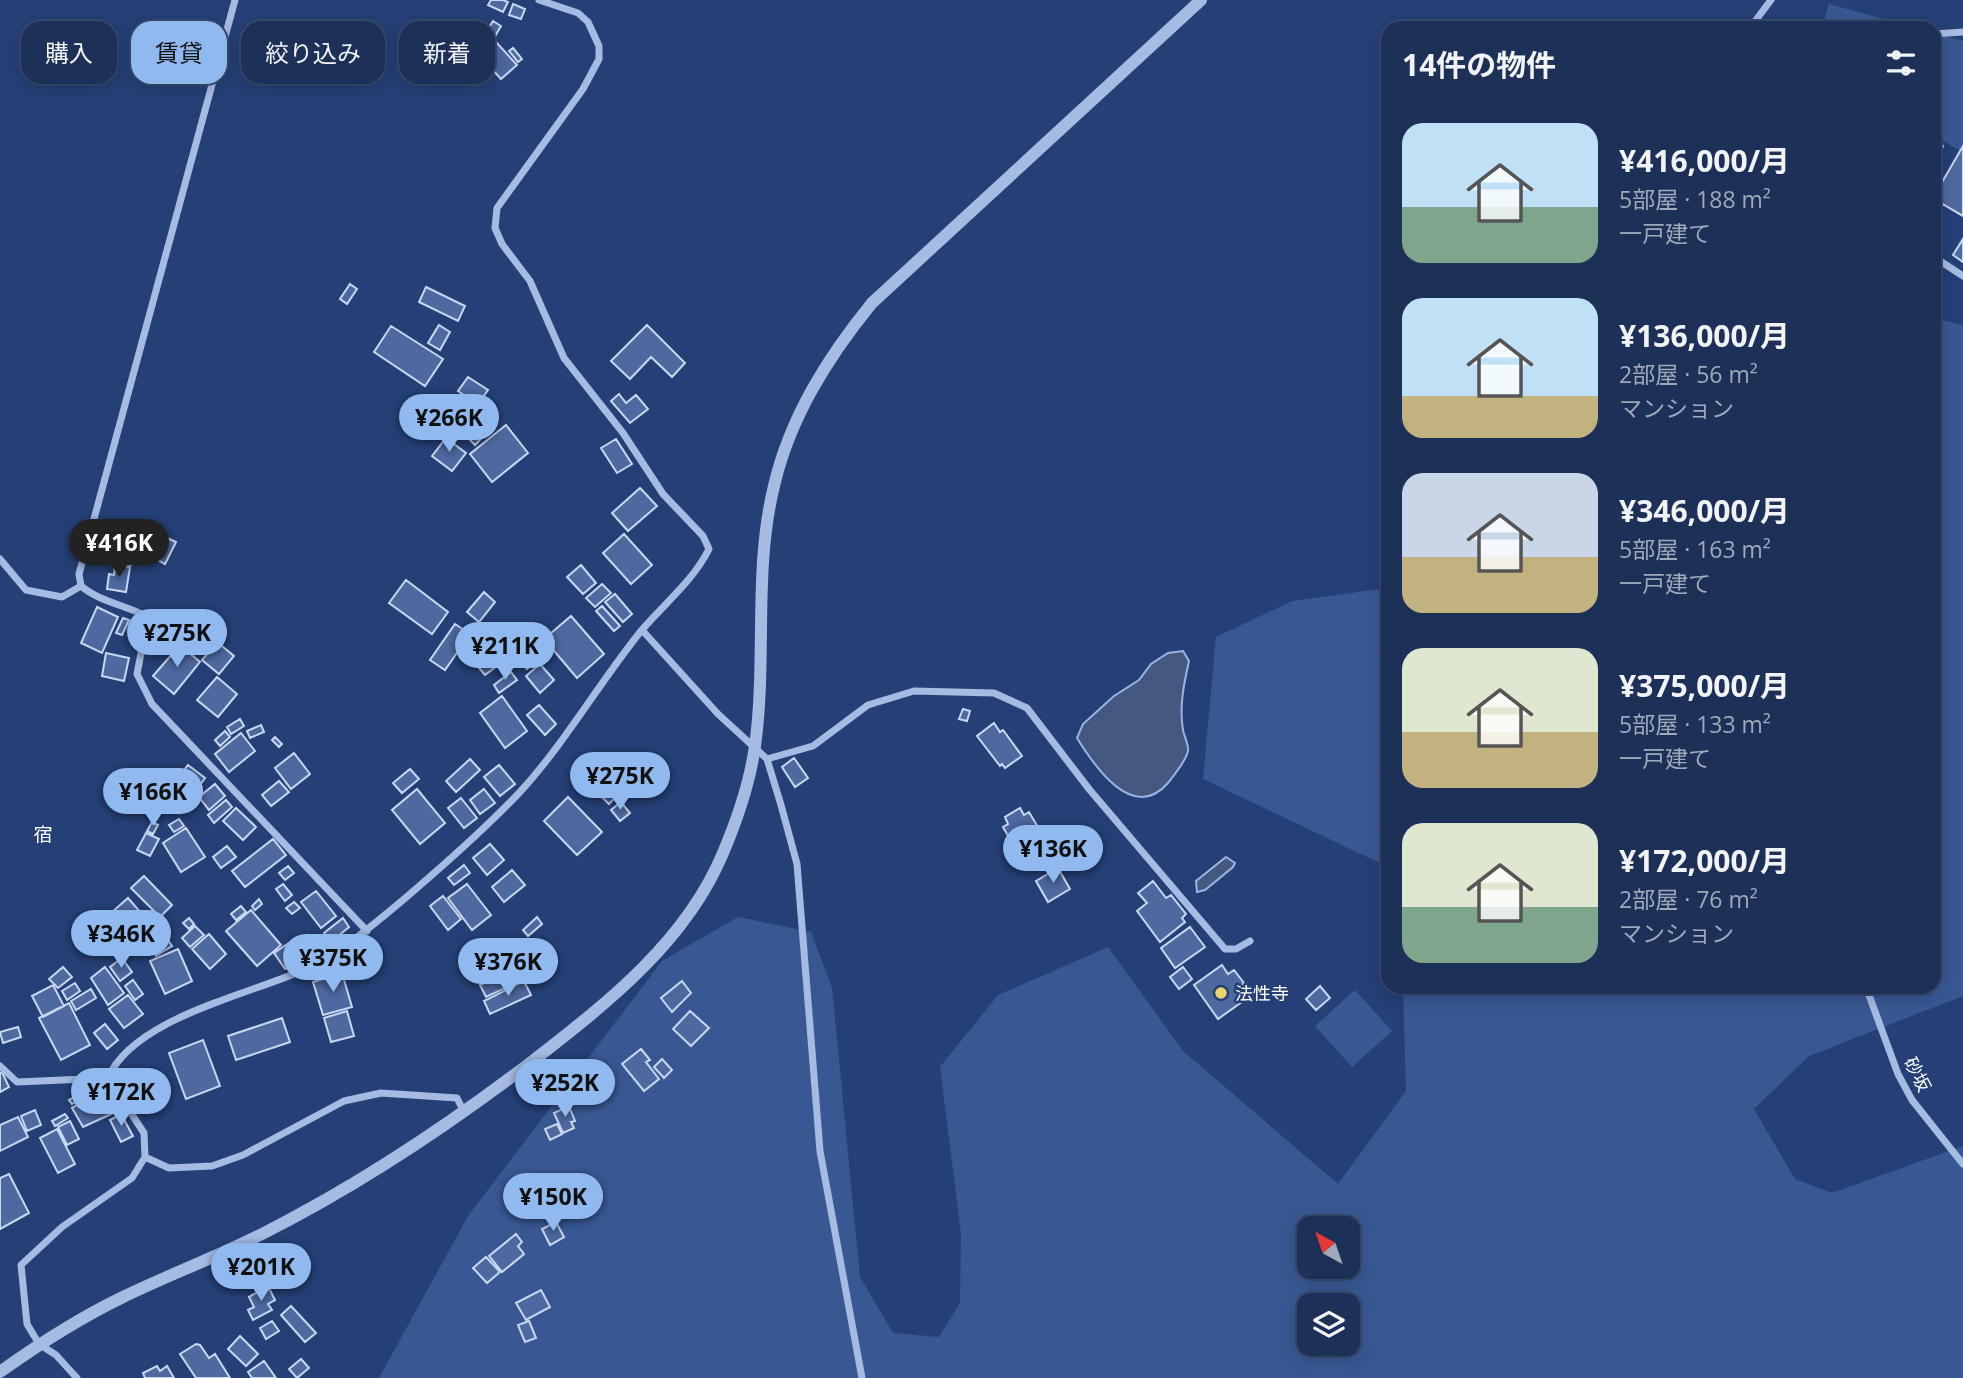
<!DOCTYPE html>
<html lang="ja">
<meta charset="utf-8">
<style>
body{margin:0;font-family:"Open Sans","Noto Sans JP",sans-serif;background:#293c61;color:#f1f3f6;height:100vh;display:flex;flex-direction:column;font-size:26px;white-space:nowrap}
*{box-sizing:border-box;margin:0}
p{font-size:23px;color:#a0a9ba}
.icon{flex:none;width:38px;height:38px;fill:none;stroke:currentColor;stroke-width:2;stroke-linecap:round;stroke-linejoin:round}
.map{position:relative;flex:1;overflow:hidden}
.panel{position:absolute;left:1381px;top:21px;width:560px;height:973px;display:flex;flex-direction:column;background:#1c3058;border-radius:21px;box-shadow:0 4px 18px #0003,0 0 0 2px #3a4b6e}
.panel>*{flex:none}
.top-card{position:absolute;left:21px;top:21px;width:665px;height:63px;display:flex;gap:14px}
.needle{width:46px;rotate:320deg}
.controls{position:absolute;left:1297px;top:1216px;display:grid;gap:14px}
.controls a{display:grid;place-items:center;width:63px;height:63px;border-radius:14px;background:#1c3058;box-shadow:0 4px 18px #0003,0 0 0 2px #3a4b6e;font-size:35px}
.price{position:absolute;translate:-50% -60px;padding:0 16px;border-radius:24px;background:#90b9f0;color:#111;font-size:23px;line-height:46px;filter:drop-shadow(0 2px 4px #0008)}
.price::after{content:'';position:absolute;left:50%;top:42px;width:21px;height:16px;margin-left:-10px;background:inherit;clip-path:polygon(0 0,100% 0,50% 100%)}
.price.active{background:#222;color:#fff}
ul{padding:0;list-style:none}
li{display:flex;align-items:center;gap:21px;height:175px;padding:0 21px}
li span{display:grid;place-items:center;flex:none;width:196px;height:140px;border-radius:21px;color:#555}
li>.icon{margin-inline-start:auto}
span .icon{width:84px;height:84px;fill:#fffc;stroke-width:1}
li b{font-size:30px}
h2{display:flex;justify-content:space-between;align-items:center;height:84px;padding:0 21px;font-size:30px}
.chip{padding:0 24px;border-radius:21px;background:#1c3058;box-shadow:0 4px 18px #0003,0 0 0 2px #3a4b6e;font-size:24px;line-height:63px}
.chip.active{background:#90b9f0;color:#111}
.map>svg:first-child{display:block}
.green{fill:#395893;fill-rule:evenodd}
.water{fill:#445880;stroke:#9ab4e3;stroke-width:2}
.building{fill:#4e69a0;stroke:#c8d7f2;stroke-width:2}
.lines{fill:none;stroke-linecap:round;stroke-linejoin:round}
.minor{stroke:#a6bbe2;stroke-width:7}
.tertiary{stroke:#a6bbe2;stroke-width:12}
.poi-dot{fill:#ebd46b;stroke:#254076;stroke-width:2.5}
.labels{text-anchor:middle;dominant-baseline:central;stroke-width:5;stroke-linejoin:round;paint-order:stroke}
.poi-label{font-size:18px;fill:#fff;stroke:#254076;text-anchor:start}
.street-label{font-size:18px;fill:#fff;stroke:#254076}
.neighbourhood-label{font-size:19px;fill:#fff;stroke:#254076}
</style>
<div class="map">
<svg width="1963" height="1378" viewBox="0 0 1963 1378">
<rect width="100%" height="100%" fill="#254076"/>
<!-- green -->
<path class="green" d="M1829,4L1916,28H1822Z
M1934,33L1963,41V152L1934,136Z
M1934,318L1963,325V996L1809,1056L1754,1109L1795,1179L1832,1193L1963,1146V1378H379L468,1216L662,961L738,917L811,932L832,988L860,1277L893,1333L939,1337L960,1303L961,1233L940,1067L998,995L1108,947L1183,1051L1338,1184L1406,1091L1403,987H1934ZM1309,1228H1348V1267H1309ZM1309,1306H1348V1344H1309Z
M1388,588V867L1203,779L1216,637L1292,601Z
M1355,990L1392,1031L1352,1067L1315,1026Z"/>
<!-- water -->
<path class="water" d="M1183,651L1189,661C1184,683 1179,707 1183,730C1184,736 1189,745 1188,751C1186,761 1174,775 1168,783C1133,823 1095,767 1077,738L1083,724L1114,696L1139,680L1151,664L1168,653Z
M1226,857L1235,863L1233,867L1205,890L1197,892L1196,881Z"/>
<!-- building -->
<path class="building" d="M491,0H503L508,2L503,12L488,5Z
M513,4L525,9L521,19L509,15Z
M493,21L501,26L494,38L486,32Z
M471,31L475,35L465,48L460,44Z
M496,42L517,65L501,79L481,57Z
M513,48L522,59L518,62L509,51Z
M1934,143L1943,146L1939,159L1934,158Z
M1963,146V216L1934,199V196Z
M1963,239V262L1953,255Z
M350,284L357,289L347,304L340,299Z
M426,287L465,306L458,321L419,302Z
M439,325L450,332L440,350L428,343Z
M647,325L685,363L672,377L651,357L630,379L611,361Z
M391,326L443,359L425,386L374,352Z
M468,377L488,390L478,404L458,391Z
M619,394L626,403L636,395L648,409L630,423L611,401Z
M465,400L492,427L475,445L448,418Z
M506,425L528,453L492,482L470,454Z
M446,438L466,453L452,471L432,456Z
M616,439L632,464L617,473L601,448Z
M640,488L657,506L628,531L612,513Z
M113,523L139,528L136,545L110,541Z
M624,534L652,565L631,584L603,553Z
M167,538L176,542L165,564L158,560Z
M106,545L134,549L131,565L103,560Z
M115,565L130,567L126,592L107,589L109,574L114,575Z
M581,565L596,583L583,594L567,577Z
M406,580L448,612L432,634L389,603Z
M602,584L611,593L595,607L586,598Z
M484,592L495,602L479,622L467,612Z
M615,594L632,614L623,622L605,602Z
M602,606L620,626L614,631L596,611Z
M97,607L118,617L102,653L81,643Z
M571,616L604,654L577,678L544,639Z
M123,618L129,620L122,635L116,633Z
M455,624L470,634L445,670L430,660Z
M217,642L234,656L219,674L202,660Z
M534,642L544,654L527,669L516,657Z
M180,645L200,662L174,694L153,676Z
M106,653L129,658L124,681L102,676Z
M499,653L505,660L485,675L479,668Z
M540,664L554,680L540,693L526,676Z
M511,672L517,680L499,693L494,685Z
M217,677L237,694L218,717L197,700Z
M502,696L527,731L505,748L480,713Z
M539,705L556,724L545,735L527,715Z
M963,709L970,711L967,721L959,719Z
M240,719L244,726L231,734L227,727Z
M994,723L1000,732L1003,730L1022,756L1005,768L1002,764L1000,766L977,736Z
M261,725L264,732L250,738L247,731Z
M225,731L230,737L220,746L215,740Z
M241,733L255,751L229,772L215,754Z
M275,737L282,744L279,747L272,740Z
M294,753L310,774L291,789L275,768Z
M604,755L631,781L609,804L582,778Z
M794,758L808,778L795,787L782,767Z
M470,759L480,770L456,792L446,781Z
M188,765L205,778L180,813L162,800Z
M499,765L515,784L500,796L484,777Z
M410,769L419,779L402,793L393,783Z
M279,781L289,792L271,806L262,795Z
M215,784L225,796L209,810L199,797Z
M417,789L445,823L420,844L392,810Z
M484,789L495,803L480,814L470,800Z
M568,797L602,832L577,855L544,821Z
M461,798L477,818L464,828L448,808Z
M226,800L232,807L214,823L208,815Z
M621,802L630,813L620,821L611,810Z
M236,808L256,827L243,840L223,821Z
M1020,808L1024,815L1029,812L1051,849L1025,865L1003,827L1008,824L1005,817Z
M179,819L184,826L174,832L169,825Z
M152,822L158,825L153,834L147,831Z
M186,828L205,857L181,872L163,843Z
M146,833L159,839L150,856L137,850Z
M273,839L286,855L245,887L232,871Z
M490,844L504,860L487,875L473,858Z
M227,846L236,857L221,868L213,857Z
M464,865L470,873L454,885L448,878Z
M288,866L294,873L285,880L279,873Z
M1058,868L1070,889L1048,902L1036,881Z
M512,870L525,885L504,902L492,887Z
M144,876L172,905L160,917L131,888Z
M1153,881L1166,898L1171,895L1186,914L1182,918L1185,922L1160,942L1137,911L1147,903L1138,893Z
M283,884L292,895L285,901L276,889Z
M467,884L491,915L472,930L448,898Z
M316,891L336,916L321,928L301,902Z
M443,896L461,919L448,930L430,906Z
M128,898L141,913L124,928L111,913Z
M259,899L262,904L255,910L252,906Z
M294,902L300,908L292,914L286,908Z
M241,906L246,912L236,920L231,914Z
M251,910L281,945L257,966L226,931Z
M152,911L163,923L140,943L130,931Z
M537,917L542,924L528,936L523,930Z
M189,918L194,924L189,929L183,923Z
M343,918L349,927L331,942L324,933Z
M195,926L204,935L190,947L182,938Z
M1190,927L1205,947L1175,968L1161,948Z
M164,934L172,946L156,956L148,945Z
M209,934L226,954L210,969L192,949Z
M308,935L318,950L305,959L295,944Z
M289,943L300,960L285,969L274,953Z
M178,949L192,981L165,994L150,961Z
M504,955L508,963L486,974L482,966Z
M122,958L132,972L120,981L110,967Z
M522,965L528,977L486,997L480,985Z
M1222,965L1228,974L1234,970L1244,983L1238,988L1246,999L1218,1019L1194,985Z
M63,967L72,977L58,988L49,979Z
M105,967L124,993L108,1005L91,978Z
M1183,967L1192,979L1179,989L1170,977Z
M342,973L352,1007L323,1015L313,982Z
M133,980L143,994L135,1000L125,986Z
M524,981L531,995L490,1014L484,1001Z
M682,981L691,993L672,1012L661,998Z
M75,983L80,991L67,1000L62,991Z
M53,985L64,1006L43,1017L32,996Z
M1320,986L1330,998L1316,1010L1306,999Z
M91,989L96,998L76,1010L71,1001Z
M128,995L143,1014L124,1028L109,1009Z
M69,1003L90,1045L61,1060L39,1018Z
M347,1011L354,1036L331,1042L324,1018Z
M690,1011L709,1028L691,1046L673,1029Z
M282,1018L290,1042L236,1060L228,1036Z
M105,1024L118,1040L107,1049L94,1033Z
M18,1027L21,1037L3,1043L0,1032Z
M203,1040L220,1086L186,1099L169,1053Z
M641,1049L650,1060L646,1062L659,1079L644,1091L622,1064Z
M662,1059L672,1070L664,1078L654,1067Z
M2,1072L9,1087L0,1092V1073Z
M87,1089L90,1094L72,1104L69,1100Z
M106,1089L118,1111L83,1127L72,1108Z
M569,1106L575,1121L571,1122L574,1128L563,1133L554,1113Z
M35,1110L41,1125L27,1131L21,1116Z
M65,1114L68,1118L55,1126L52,1121Z
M121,1114L133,1136L121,1142L110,1120Z
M18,1117L28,1137L0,1151V1125Z
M70,1121L79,1139L67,1145L58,1127Z
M557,1124L562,1134L550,1140L545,1129Z
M57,1129L75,1164L58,1173L40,1138Z
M9,1174L29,1213L0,1229V1178Z
M556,1222L564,1237L550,1245L542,1229Z
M516,1234L522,1242L518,1246L524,1254L502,1272L489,1256Z
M486,1257L500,1272L487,1283L473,1268Z
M268,1286L275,1300L268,1304L272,1310L253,1320L248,1310L254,1307L249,1297Z
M541,1290L550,1307L526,1320L516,1303Z
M291,1306L316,1333L305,1342L281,1315Z
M272,1321L279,1331L266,1339L260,1328Z
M529,1321L536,1338L525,1342L518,1325Z
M240,1336L258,1354L246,1366L228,1349Z
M196,1344L200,1345L209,1358L215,1354L230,1378H196L180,1354Z
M301,1359L309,1368L297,1378L289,1369Z
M264,1361L276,1378H252L248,1372Z
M157,1366L160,1371L167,1366L174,1378H145L143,1373Z"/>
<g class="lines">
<!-- minor -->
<path class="minor" d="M235,0L79,574L81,586C100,602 126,605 148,617L137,674L152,704L367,931
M1750,28L1771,0
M1934,34L1963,32
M1934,257L1963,276
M0,559L26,590L62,597L81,586
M642,630L718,714L767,759L781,805L797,864L820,1151L862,1378
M767,759L813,746L868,705L914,691L994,693L1027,708L1089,789L1225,949H1236L1250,941
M1866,987L1898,1074L1912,1100L1963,1164
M0,1066L17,1082L108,1078
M145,1157L169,1168L212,1166L243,1155L344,1101L381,1093L457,1098L464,1112
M77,1378L56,1355L39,1344L27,1324L21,1265L62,1227L132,1178L145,1157L144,1133L108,1078C134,1017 253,994 308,968C343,951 373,925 403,900C443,866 483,831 520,792C565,743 599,683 641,631C664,604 693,581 709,549L703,536L663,494L623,433L564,358L530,281L502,244L495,228L497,208L583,89L599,59V46L588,22L578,13L539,0"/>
<!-- tertiary -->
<path class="tertiary" d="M0,1372C39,1344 78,1319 121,1298C168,1275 217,1257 264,1233C359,1185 449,1125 534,1060C607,1003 686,942 723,853C737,820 750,782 755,746C767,660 753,571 774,486C790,417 828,357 872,303L1201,0"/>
</g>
<!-- markers -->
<circle class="poi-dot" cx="1221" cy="993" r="7"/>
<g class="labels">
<!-- poi labels -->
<g class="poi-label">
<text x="1235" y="993">法性寺</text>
</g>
<!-- street labels -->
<g class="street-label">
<text transform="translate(1918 1074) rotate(63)">砂坂</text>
</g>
<!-- neighbourhood labels -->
<g class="neighbourhood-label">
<text x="43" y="834">宿</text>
</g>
</g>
</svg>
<div class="controls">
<a><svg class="needle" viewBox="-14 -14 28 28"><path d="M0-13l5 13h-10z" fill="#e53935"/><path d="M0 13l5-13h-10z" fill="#a0a9ba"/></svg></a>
<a><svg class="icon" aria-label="layers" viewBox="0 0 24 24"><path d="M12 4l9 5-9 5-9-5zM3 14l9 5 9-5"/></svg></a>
</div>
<b class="price" style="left:449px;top:454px">¥266K</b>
<b class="price active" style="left:119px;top:579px">¥416K</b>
<b class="price" style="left:177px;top:669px">¥275K</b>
<b class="price" style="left:505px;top:682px">¥211K</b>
<b class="price" style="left:620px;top:812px">¥275K</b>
<b class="price" style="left:153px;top:828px">¥166K</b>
<b class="price" style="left:1053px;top:885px">¥136K</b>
<b class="price" style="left:121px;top:970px">¥346K</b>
<b class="price" style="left:333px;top:994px">¥375K</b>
<b class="price" style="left:508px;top:998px">¥376K</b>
<b class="price" style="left:565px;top:1119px">¥252K</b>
<b class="price" style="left:121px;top:1128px">¥172K</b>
<b class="price" style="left:553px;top:1233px">¥150K</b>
<b class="price" style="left:261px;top:1303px">¥201K</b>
<div class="top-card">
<a class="chip">購入</a>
<a class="chip active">賃貸</a>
<a class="chip">絞り込み</a>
<a class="chip">新着</a>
</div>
<section class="panel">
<h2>14件の物件<svg class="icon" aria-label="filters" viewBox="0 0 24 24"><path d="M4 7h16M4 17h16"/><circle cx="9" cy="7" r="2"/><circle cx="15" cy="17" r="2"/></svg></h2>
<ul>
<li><span style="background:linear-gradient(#bfe0f5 60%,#7fa58c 0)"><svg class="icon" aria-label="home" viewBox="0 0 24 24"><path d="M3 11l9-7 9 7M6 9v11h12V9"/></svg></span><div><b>¥416,000/月</b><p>5部屋 · 188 m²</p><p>一戸建て</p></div></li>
<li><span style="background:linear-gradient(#bfe0f5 70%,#c2b280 0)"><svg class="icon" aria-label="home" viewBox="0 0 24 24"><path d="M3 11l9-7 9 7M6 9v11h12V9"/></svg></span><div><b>¥136,000/月</b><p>2部屋 · 56 m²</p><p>マンション</p></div></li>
<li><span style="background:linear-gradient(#c9d6e8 60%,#c2b280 0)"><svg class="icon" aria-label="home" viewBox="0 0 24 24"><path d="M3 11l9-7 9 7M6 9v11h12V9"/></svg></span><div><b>¥346,000/月</b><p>5部屋 · 163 m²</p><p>一戸建て</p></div></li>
<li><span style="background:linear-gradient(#dfe7d0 60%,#c2b280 0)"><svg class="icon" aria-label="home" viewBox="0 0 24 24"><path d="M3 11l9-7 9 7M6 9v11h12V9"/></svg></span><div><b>¥375,000/月</b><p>5部屋 · 133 m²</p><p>一戸建て</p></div></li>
<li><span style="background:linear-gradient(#dfe7d0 60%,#7fa58c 0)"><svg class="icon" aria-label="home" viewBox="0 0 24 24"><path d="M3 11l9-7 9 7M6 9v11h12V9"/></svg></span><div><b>¥172,000/月</b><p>2部屋 · 76 m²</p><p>マンション</p></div></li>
</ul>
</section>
</div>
